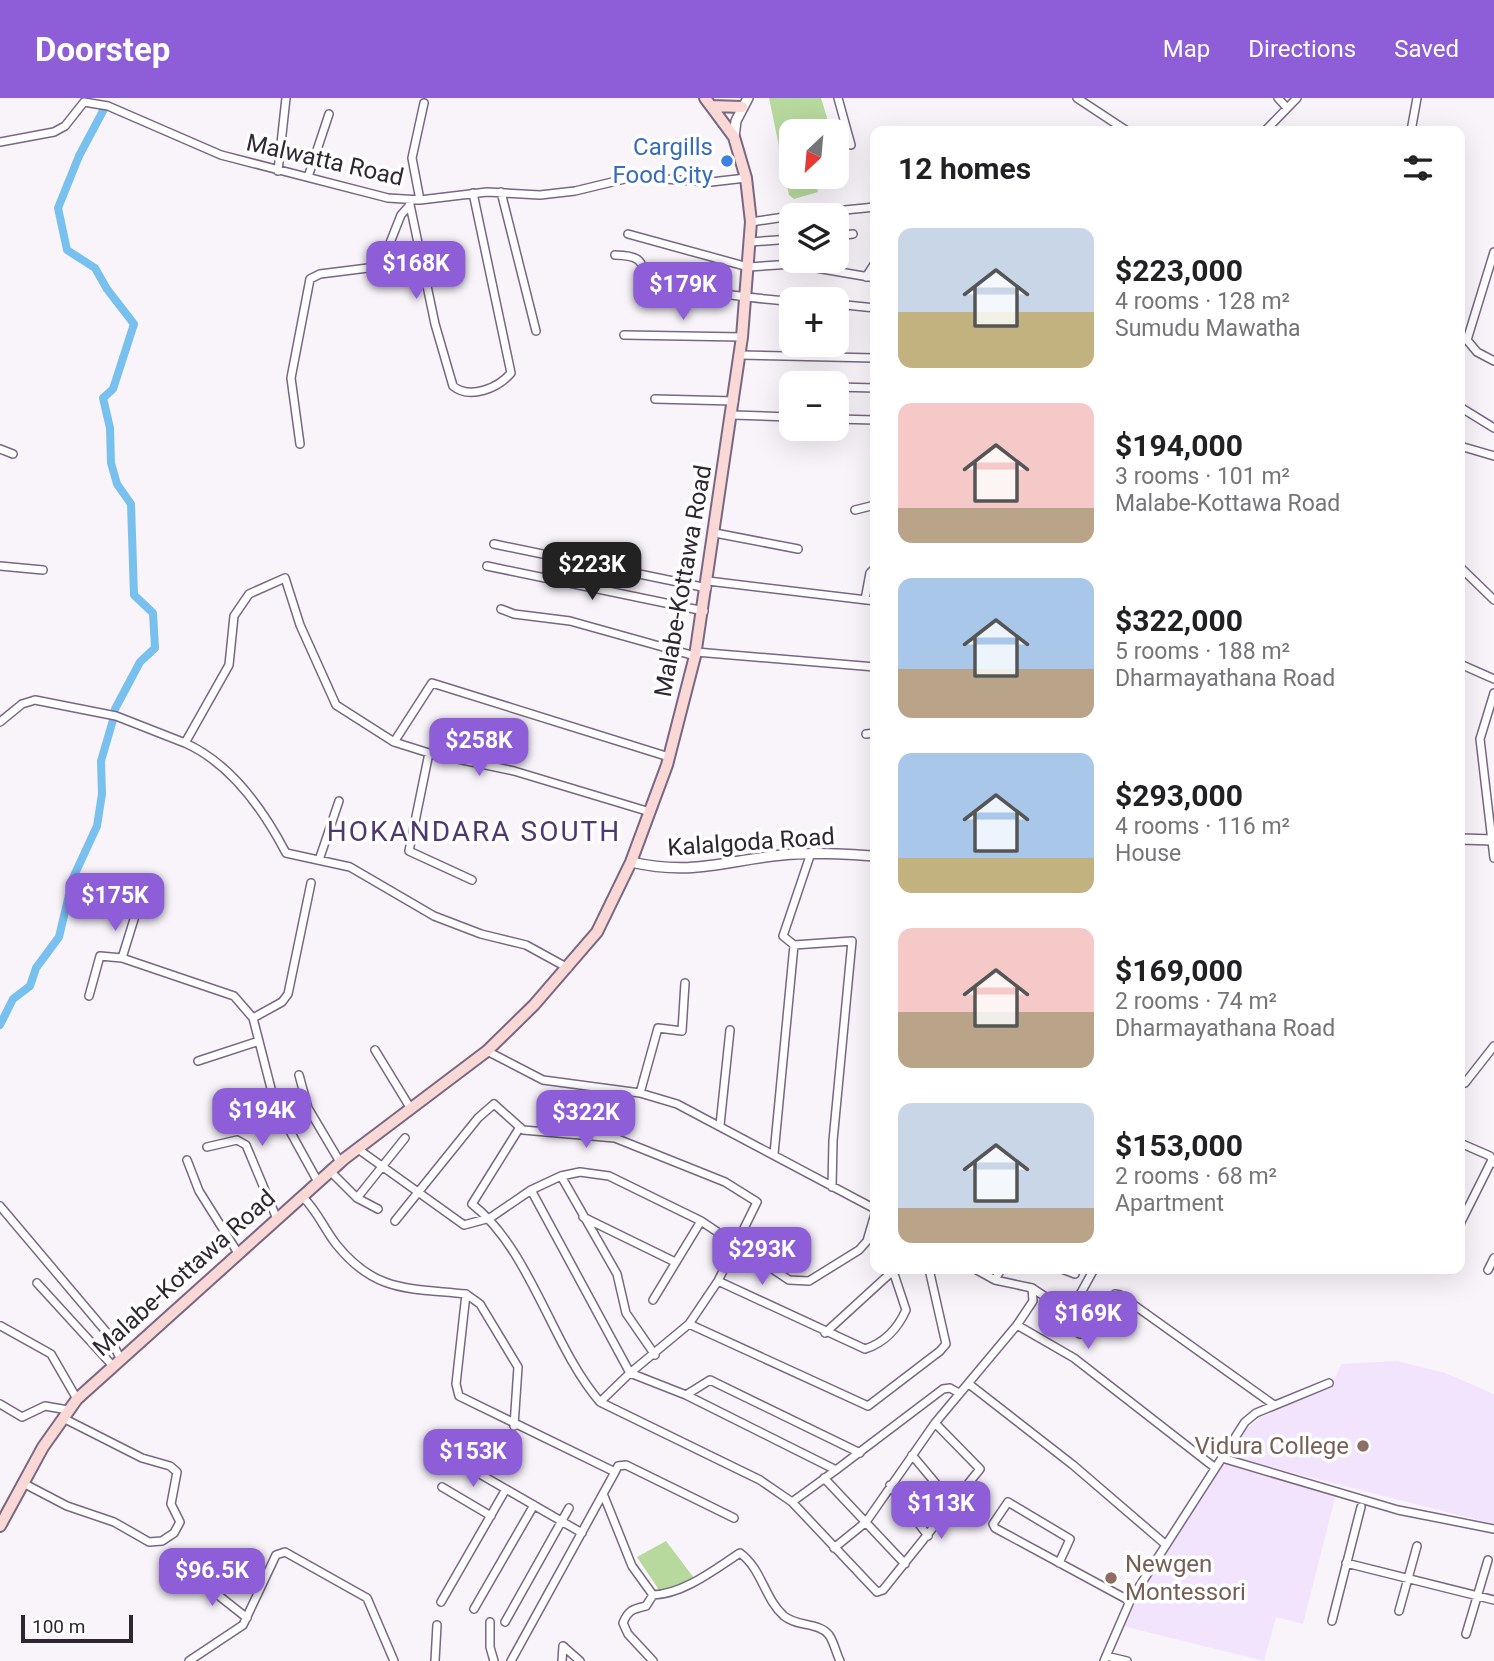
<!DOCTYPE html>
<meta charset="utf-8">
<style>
body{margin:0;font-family:Roboto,sans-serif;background:#f6f6f6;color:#202124;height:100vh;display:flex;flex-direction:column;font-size:26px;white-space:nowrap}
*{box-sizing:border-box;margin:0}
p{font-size:23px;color:#757577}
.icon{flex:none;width:38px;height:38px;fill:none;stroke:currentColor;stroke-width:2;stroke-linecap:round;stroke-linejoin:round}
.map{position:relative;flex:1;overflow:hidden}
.sheet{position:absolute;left:870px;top:28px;width:595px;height:1148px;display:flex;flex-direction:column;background:#fff;border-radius:14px;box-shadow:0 7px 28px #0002}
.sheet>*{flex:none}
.needle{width:46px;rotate:206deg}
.tools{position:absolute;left:779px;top:21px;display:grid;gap:14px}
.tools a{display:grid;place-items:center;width:70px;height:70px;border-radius:14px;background:#fff;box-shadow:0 7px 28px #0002;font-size:35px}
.scale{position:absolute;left:21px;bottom:18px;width:112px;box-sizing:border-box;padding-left:7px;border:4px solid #2e2733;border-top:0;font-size:19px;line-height:24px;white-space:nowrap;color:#2e2733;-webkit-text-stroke:5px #fff;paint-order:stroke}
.price{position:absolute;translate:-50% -60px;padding:0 16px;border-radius:14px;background:#8d5ed7;color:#fff;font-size:23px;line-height:46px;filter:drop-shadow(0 2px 4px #0008)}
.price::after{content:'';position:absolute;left:50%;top:42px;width:21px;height:16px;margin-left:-10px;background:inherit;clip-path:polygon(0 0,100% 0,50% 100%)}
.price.selected{background:#222;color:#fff}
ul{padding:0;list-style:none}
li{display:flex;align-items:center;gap:21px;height:175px;padding:0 28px}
li span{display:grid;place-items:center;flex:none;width:196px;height:140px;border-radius:14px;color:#555}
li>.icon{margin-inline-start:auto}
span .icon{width:84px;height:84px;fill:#fffc;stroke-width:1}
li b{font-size:30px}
h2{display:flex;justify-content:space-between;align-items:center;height:84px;padding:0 28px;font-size:30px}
header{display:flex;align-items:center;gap:42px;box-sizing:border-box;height:98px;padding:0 35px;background:#8d5ed7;color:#fff}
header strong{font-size:33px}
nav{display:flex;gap:38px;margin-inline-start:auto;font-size:24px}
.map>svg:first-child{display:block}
.built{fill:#f3e4fd}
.green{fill:#b7d99e}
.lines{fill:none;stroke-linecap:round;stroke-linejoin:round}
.canal{stroke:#78c0ee;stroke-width:8}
.minor-casing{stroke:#786784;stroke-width:10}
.tertiary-casing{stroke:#786784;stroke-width:12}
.secondary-casing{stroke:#786784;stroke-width:14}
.minor{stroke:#fff;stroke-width:7}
.tertiary{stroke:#fff;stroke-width:9}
.secondary{stroke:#fad8d5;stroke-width:10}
.shop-dot{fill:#3f7fe0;stroke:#fff;stroke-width:2.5}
.education-dot{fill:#8d6e63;stroke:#fff;stroke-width:2.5}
.labels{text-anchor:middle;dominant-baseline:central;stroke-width:7;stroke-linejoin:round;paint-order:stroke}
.shop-label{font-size:24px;fill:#366cbe;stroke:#fff;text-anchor:end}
.street-label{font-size:24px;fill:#2e2733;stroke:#fff}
.education-label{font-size:24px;fill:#785e54;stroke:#fff;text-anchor:end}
.quarter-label{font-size:28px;letter-spacing:2px;fill:#4e3874;stroke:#fff}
</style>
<header>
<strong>Doorstep</strong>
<nav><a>Map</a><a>Directions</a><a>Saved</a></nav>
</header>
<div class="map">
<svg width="1494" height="1563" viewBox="0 0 1494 1563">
<rect width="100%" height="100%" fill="#f8f4fa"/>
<!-- built -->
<path class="built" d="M1397,1263L1445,1275L1494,1296V1426L1227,1358L1239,1337L1260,1320L1332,1287L1341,1266Z
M1224,1365L1336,1396L1303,1526L1276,1519L1264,1563L1123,1528L1155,1468Z"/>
<!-- green -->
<path class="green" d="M769,0H821L831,33H791V79H814L818,94L794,101L789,97Z
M666,1443L694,1480L661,1495L637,1459Z"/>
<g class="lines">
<!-- canal -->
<path class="canal" d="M104,11L79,58L58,110L67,152L95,170L107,191L134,226L113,291L103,300L110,330L111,365L117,386L131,406L134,497L153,515L155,550L140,564L115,611
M0,927L13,901L30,888L36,870L59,839L73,780L97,728L102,696L101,663L113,622"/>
<!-- minor casing -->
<g class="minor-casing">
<path id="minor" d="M838,0L851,47
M1077,0L1127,33
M1278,0L1287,10
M1265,33L1297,0
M1411,33L1417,0
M0,44L54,34L65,28L84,4L108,8L221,57L388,100L420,102L487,94L540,97L575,93L633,79L711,84L746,80
M278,73L286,0
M308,79L329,16
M501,94L536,233
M409,102L435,226L453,288C470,302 498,290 511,275L473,95
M420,102L412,60L424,5
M795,117L875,109
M751,124L791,118
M628,136L748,169L793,166L875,180
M836,138L853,136
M750,144L791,141
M1494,154L1467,242L1477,254L1494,263
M615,157C652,158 636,170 655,191C701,190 744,201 791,203
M866,179L875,165
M836,206L875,210
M624,237L742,239
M740,257L875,260
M836,289L875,290
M655,301L734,303
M1460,309L1494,330
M733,317L791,319
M836,321L875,322
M300,346L291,280L310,181L320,176L376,169L382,165L401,117L409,108
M1460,348L1494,358
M0,351L13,356
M855,412L875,407
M715,435L798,451
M494,446L707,490
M0,468L43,472
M487,468L704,513
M1460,469L1494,502
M708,483L875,503
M865,502L870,475L875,470
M501,511L514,516L570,523L695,558
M696,554L875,569
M1460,566L1494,581
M1494,595L1480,641L1494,760
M0,624L22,606L35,602L116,618L185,645L229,567L234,518L249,496L285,480L300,527L336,607L394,644L432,585L669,659
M866,636L875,635
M394,644L429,655
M185,645C230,665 263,711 286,755L350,769L434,818L481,836L526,847L568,870
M811,755L783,838L794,847L852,843L833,1043L832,1089
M319,762L339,703
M472,782L409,753L429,655L514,673L650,714
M122,860L135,818
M89,898L100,858L122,860L234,898L253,920L275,1006L318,1084
M253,920L282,904L288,896L311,785
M375,952L411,1011
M487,953L543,982L640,995L677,1006L875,1111
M198,963L259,943
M299,977L308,1010L340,1064
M1460,986L1465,985L1494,948
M640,995L658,930L682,933L685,885
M720,1027L730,932
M520,1029L472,1106C531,1152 552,1249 600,1304L760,1382L792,1404L877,1494L883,1492L980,1371L935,1325
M1460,1045L1490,1058L1494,1065
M207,1049L237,1042L246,1047L277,1121
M358,1051L464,1127L490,1120L531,1092L561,1078L580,1074L609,1078L701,1123L789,1182L809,1183L859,1152L867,1143L875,1116
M774,1056L794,847
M187,1062L199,1093L238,1155
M330,1073L357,1100L378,1111
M561,1078L617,1176L626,1215L655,1257
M531,1092L630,1275L600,1304
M302,1098C318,1114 323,1129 336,1146C375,1195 409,1190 466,1196L456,1286L459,1298L615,1374L511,1563
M357,1100L405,1040
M0,1108L108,1236L120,1260
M583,1119L673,1163
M395,1123L478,1020L494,1006L523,1032L615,1040L725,1084L757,1104L718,1183
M1460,1126L1492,1062
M975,1171L995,1182L1032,1190L1033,1203L1017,1227L1074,1260L1214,1369
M1062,1171L1075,1176
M1488,1172L1494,1160
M995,1182L1001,1171
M37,1185L112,1267
M1032,1190L1062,1210L1072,1211L1094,1171
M466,1196L480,1206L518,1269L514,1328
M653,1202L701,1123
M1062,1210L1056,1223L1080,1236L1115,1196L1120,1197L1274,1307
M689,1226L868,1308L940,1253L946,1246L929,1171
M1,1228L51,1256L77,1301
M825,1235L895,1171
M630,1275L689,1226L718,1183L865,1251C884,1245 898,1230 906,1212L893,1173
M630,1275L686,1297L836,1372L943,1291L950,1290L959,1295
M969,1286L1073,1367L1165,1446
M686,1297L710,1282L860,1355
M0,1306L22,1319L45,1308L68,1312
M912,1357L953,1406
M1222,1360L1398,1412L1494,1431
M459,1364L582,1435
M615,1374L618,1368L626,1367L734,1420
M824,1380L905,1466
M23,1385L67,1408L114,1424L149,1444L162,1443L174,1435L180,1424L171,1406L177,1374L170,1368L142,1360L63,1320
M890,1387L928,1438
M442,1389L491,1418
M604,1398L632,1468L653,1497C684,1496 715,1471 740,1455C762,1471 764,1500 784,1518C797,1529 819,1524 829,1537C834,1544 836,1555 840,1563
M792,1404L836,1372
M834,1450L866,1424L935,1325L1017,1227
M1059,1465L1070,1441L1008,1404L993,1426L995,1430L1130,1503
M1346,1465L1494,1502
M194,1478L247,1520
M441,1504L506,1391
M474,1511L534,1407
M1399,1513L1417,1448
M1332,1523L1361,1409
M490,1524V1549L494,1563
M505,1524L569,1410
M1466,1536L1488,1462
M1106,1558L1127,1563
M189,1563L243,1527L276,1457L285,1454L367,1500L394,1563
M435,1563L437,1527
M562,1563L563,1548L580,1563
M653,1563L628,1536L623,1525C628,1512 633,1511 646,1508L653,1497
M1104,1563L1130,1503L1245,1324L1256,1315L1329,1285"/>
</g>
<!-- tertiary casing -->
<g class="tertiary-casing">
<path id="tertiary" d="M734,39L736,23L748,0
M1460,741L1494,742
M631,764C693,778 723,763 782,757C813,754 844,756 875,758"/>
</g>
<!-- secondary casing -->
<g class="secondary-casing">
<path id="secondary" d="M711,8L742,9
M0,1428L43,1349L77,1301L344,1061L487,953L534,907L597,834L631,764L667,667L695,558L742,239L751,124L746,80L734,39L705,0"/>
</g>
<!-- minor -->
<use href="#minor" class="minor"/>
<!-- tertiary -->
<use href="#tertiary" class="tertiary"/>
<!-- secondary -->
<use href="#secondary" class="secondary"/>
</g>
<!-- markers -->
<circle class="shop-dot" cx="727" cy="63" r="7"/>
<g class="education-dot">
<circle cx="1363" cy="1348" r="7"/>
<circle cx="1111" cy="1480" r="7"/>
</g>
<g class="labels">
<!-- shop labels -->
<g class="shop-label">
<text x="713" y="49">Cargills<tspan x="713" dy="28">Food City</tspan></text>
</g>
<!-- street labels -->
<g class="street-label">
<text transform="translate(325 62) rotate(13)">Malwatta Road</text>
<text transform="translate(683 483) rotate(-80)">Malabe-Kottawa Road</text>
<text transform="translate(751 744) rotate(-4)">Kalalgoda Road</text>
<text transform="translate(184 1175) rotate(-42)">Malabe-Kottawa Road</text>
</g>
<!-- education labels -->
<g class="education-label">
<text x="1349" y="1348">Vidura College</text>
<text x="1125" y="1466" text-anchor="start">Newgen<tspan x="1125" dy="28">Montessori</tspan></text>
</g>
<!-- quarter labels -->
<g class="quarter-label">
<text x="474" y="733">HOKANDARA SOUTH</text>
</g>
</g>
</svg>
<div class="tools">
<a><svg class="needle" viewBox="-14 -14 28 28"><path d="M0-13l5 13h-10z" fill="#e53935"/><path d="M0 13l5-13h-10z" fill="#757577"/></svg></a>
<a><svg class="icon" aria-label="layers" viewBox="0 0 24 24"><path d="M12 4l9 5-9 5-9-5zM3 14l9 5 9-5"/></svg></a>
<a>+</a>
<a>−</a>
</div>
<div class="scale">100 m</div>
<b class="price" style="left:416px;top:203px">$168K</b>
<b class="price" style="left:683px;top:224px">$179K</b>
<b class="price selected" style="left:592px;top:504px">$223K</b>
<b class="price" style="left:479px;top:680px">$258K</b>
<b class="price" style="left:115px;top:835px">$175K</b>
<b class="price" style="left:262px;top:1050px">$194K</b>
<b class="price" style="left:586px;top:1052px">$322K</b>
<b class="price" style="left:762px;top:1189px">$293K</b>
<b class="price" style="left:1088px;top:1253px">$169K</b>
<b class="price" style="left:473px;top:1391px">$153K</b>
<b class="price" style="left:941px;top:1443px">$113K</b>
<b class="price" style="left:212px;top:1510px">$96.5K</b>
<section class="sheet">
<h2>12 homes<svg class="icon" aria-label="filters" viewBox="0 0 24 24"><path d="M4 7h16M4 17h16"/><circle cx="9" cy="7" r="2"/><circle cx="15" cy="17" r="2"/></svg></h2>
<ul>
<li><span style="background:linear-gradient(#c9d6e8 60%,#c2b280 0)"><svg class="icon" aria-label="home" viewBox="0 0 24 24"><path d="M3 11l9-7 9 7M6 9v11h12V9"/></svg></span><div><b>$223,000</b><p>4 rooms · 128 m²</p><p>Sumudu Mawatha</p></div></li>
<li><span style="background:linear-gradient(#f6c9c9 75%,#b9a48a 0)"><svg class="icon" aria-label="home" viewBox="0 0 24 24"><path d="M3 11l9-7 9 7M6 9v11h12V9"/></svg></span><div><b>$194,000</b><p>3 rooms · 101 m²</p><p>Malabe-Kottawa Road</p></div></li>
<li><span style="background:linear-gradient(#a9c7e8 65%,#b9a48a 0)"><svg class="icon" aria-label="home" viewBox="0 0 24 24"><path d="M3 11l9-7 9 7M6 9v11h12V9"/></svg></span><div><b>$322,000</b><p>5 rooms · 188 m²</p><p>Dharmayathana Road</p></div></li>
<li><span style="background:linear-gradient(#a9c7e8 75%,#c2b280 0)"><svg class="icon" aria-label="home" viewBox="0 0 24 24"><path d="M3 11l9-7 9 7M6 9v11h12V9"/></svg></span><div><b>$293,000</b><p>4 rooms · 116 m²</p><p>House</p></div></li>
<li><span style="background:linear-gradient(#f6c9c9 60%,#b9a48a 0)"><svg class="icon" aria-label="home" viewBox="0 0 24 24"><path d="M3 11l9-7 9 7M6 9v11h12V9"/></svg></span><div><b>$169,000</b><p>2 rooms · 74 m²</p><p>Dharmayathana Road</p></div></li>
<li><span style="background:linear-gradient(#c9d6e8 75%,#b9a48a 0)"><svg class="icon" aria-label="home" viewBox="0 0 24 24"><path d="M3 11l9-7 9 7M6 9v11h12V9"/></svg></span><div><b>$153,000</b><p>2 rooms · 68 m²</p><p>Apartment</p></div></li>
</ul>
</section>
</div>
